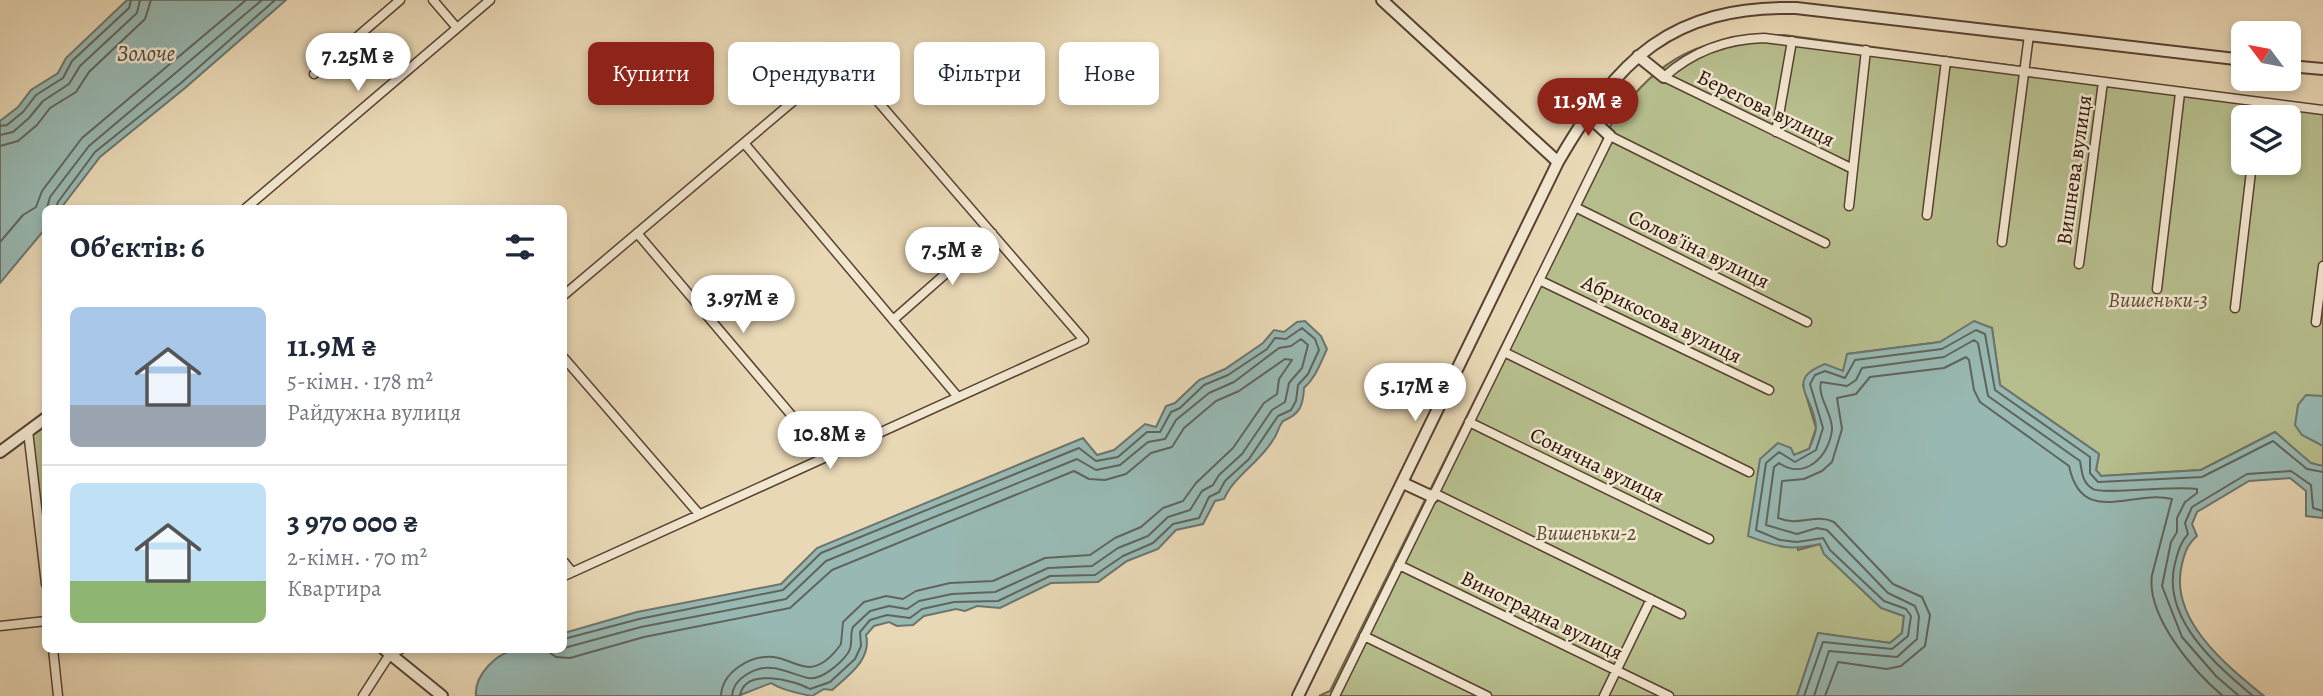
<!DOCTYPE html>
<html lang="uk">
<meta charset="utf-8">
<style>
body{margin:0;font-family:Alegreya,serif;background:#f2f2f3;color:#1f2937;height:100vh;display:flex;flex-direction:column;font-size:26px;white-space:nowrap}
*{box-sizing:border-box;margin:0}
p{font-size:23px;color:#747a83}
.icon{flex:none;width:38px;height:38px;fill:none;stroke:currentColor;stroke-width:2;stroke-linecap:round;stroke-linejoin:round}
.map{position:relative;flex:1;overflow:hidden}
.details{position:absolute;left:42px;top:205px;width:525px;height:448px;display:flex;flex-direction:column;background:#fff;border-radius:10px;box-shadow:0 4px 10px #0003}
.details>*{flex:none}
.guide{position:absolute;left:588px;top:42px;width:665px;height:63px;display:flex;gap:14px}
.needle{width:46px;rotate:302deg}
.fabs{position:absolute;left:2231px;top:21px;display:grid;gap:14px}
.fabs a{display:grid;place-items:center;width:70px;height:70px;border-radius:10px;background:#fff;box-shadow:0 4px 10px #0003;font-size:35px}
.price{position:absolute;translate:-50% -60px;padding:0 16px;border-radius:24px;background:#fff;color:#222;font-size:23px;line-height:46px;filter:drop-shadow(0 2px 4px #0008)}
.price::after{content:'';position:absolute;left:50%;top:42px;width:21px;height:16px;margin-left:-10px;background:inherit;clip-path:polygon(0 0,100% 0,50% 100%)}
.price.active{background:#8f2418;color:#fff}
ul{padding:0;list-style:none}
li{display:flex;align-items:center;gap:21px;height:175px;padding:0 28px}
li+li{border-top:2px solid #e0e1e3}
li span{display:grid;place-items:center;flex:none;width:196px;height:140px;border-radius:10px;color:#555}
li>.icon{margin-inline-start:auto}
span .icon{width:84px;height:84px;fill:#fffc;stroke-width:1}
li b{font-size:30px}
h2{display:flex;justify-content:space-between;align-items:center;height:84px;padding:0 28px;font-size:30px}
.chip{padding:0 24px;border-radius:10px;background:#fff;box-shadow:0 4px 10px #0003;font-size:24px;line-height:63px}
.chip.active{background:#8f2418;color:#fff}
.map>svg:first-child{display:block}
.green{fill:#b7be8d;stroke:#706649;stroke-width:2;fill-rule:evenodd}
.water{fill:#98b9b3;stroke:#6c756d;stroke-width:2}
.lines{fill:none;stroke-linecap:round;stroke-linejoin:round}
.shore{stroke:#60645c;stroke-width:2}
.minor-casing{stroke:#594131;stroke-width:11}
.tertiary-casing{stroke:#594131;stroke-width:14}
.minor{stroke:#f1e6cf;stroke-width:8}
.tertiary{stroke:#f1e6cf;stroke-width:10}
.labels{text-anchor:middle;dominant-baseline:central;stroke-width:5;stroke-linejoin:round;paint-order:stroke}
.street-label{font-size:21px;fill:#290f05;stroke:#f1e6cf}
.park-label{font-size:21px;font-style:italic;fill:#5b4c35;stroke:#f1e6cf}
.water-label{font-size:23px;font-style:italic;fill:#504a42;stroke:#f1e6cf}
</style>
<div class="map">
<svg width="2323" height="696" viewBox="0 0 2323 696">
<rect width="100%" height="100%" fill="#e9d8b5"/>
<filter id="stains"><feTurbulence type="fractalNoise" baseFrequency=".00286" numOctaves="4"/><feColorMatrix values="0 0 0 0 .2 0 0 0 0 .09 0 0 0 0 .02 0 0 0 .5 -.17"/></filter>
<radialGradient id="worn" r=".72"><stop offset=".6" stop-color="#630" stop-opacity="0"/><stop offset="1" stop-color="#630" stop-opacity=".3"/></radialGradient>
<!-- green -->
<path class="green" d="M1784,35L2323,107V466L2311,464L2275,432L2201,470L2101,476L2096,470L2099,454L2000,385L1992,328L1974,322L1940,342L1848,354L1844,372L1836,369L1803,385L1816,428L1809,449L1794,455L1798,550L1820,544L1824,554L1881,608L1904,616L1902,633L1890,643L1818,633L1797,696H1319L1330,691L1598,152C1604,134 1613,121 1625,106C1668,49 1715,36 1784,35ZM2244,117H2289V163H2244Z
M45,421V584L31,432Z"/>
<!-- water -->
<path class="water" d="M127,0H286L185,88L100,157L61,208H46L45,229L0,283V121L18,107L31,90L58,73L66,58Z
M1305,321L1321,336L1327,349C1320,364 1316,377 1304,388C1303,406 1300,414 1283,421C1278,427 1278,433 1273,440C1260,462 1234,476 1224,499L1215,501L1203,524L1176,530L1158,549L1127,561L1098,582L1051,583L1000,608L977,606L965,611L956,609L924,616L913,625L897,626L889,622L874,626L866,635C872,659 849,675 832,690L824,689L812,696C801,694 780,689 771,683L738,696H476C474,675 497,652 518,649C533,648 549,649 564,649V633L637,612L781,584L817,548L1083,438L1097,455L1114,450L1145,424L1156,427L1166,406L1175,403L1199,380L1225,369L1263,343L1274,330L1284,332L1297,322Z
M1974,321L1992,328L2000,385L2099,454L2096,470L2101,476L2201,470L2275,432L2311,463L2323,466V518L2306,516V491L2290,478L2249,481L2197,512L2192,524L2197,536C2187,545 2185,552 2182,564C2168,619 2226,665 2264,696H1797L1818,633L1890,643L1902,633L1904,616L1881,608L1824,554L1820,544C1787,551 1779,547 1748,536L1760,459L1778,443L1791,448L1794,455L1809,449C1812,442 1816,434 1816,427C1815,398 1783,380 1825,364L1843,371L1847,354L1940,342Z
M2306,395L2323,396V446L2302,435L2295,425L2298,405Z"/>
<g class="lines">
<!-- shore -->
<path class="shore" d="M0,126L7,125L23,112L36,95L63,78L72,61L129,8L131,0
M0,135L13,132L29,118L43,101L69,84L80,66L137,13L140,0
M0,146L18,141L37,125L50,108L76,92L89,72L145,19L151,0
M47,208L50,197L89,146L262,0
M56,208L58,202L95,152L181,83L275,0
M0,242L23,215L36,207L42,191L82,138L246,0
M564,639L639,619L783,590L821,553L1079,448L1096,461L1118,457L1147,432H1160L1171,412L1180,408L1204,385L1228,375L1267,349L1275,338L1286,339L1302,328L1315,339L1319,350L1308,374L1298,385L1296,401L1291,410L1278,416L1249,459L1225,481L1219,492L1209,497L1199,518L1173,524L1153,543L1123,556L1095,575L1050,576L998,601L954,602L922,609L910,618L887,615L870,620L860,632L861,646L855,659L830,682L810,689C794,680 744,667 740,696
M564,648L641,627L786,599L826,561L1077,459L1096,470L1120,465L1148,442L1165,439L1176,420L1209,393L1234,382L1279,348L1291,346L1301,339L1308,345L1302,368L1289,383L1285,402L1272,410L1242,454L1219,475L1213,485L1202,491L1190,510L1168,517L1148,536L1118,548L1092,566L1048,568L995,592L952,594L919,601L907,609L889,606L870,611L853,627C849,636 854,644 848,653C841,663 821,681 808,678C799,676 780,668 772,668C756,666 733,678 732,696
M544,649L556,657L570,658L644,637L790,608L832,570L1074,471L1089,479L1105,480L1126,474L1151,453L1172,447L1184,428L1216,401L1239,391L1285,359L1292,360L1279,379L1277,394L1264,403L1233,448L1196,483L1183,501L1163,508L1141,527L1115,538L1090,555L1045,558L993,581L950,583L916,591L903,599L886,596L864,602L843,622L841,644C834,654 823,666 810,667C797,667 786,658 773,657C750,655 722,672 721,696
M1804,696L1823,642L1892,649L1908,636L1911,616L1906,609L1884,601L1830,550L1823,538L1797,542L1780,540L1756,530L1766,463L1779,452L1795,462L1816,450L1823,428L1810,384L1815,375L1825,371L1845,378L1855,360L1942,349L1976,330L1985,334L1995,390L2090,457V473L2098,482L2202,477L2273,441L2307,469L2323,472
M1814,696L1829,651L1897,657L1917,639L1919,616L1915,606L1888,593L1827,530L1817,528L1797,534L1766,525L1774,467L1779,463C1805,481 1829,456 1832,430C1833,414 1817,397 1821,382L1847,386L1856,380L1862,368L1944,357L1974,340L1978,343L1988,396L2080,461C2082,472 2082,483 2093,489C2103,495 2176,485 2197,489V493L2185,502L2177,518V532L2171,542L2162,586L2182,637L2216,676L2239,696
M1825,696L1838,662L1887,669L1901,666L1925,646L1930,615L1922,597L1893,584L1834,522C1815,513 1798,527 1778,518L1782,481L1804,479L1822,471L1832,462L1842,429L1837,398L1856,394L1870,377L1944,368L1966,357L1969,360L1974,390L1980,402L2069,466C2082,528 2132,489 2172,499L2152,575C2146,616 2194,672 2223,696
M2253,696C2215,664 2161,618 2175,563C2178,552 2180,543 2188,534L2185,523L2192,507L2247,474L2291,471L2311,485L2313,508L2323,511"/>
<!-- minor casing -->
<g class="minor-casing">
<path id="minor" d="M433,0L457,28
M314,74L400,0
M2258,117L2260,103
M1776,132L1792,41
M744,143L958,397
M1853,169L1664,77C1692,52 1726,39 1764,38L2323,110
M1849,206L1866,50
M1575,207L1807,322
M246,208L490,0
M1927,215L1946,61
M637,233L826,456
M2002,242L2029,35
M2079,264L2103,82
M1539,280L1769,390
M2157,289L2180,93
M564,295L842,60L1084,340L564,576
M2235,308L2252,163
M893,320L992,233
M2316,322L2323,266
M1504,352L1749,472
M564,358L699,514
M1469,422L1709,539
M28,431L46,584
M1434,493L1681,614
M564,562L572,572
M1399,565L1669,696
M0,626L46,621
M1364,636L1487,696
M53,649L58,696
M363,696L390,654L401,649
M1335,696L1610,136L1825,243
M1604,696L1651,599"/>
</g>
<!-- tertiary casing -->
<g class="tertiary-casing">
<path id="tertiary" d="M1382,0L1558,162
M1638,56L1664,77
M2289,66L2323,69
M1586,114L1610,136
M0,452L46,418
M1403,483L1433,497
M384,649L442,696
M1298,696L1558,162C1618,59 1670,6 1796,8L2244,60"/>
</g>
<!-- minor -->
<use href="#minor" class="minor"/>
<!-- tertiary -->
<use href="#tertiary" class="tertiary"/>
</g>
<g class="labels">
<!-- street labels -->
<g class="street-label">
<text transform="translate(1766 108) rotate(26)">Берегова вулиця</text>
<text transform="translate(2074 170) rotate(-82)">Вишнева вулиця</text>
<text transform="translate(1699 249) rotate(26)">Соловʼїна вулиця</text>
<text transform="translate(1662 319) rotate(26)">Абрикосова вулиця</text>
<text transform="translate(1597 465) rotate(26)">Сонячна вулиця</text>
<text transform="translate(1542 615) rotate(26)">Виноградна вулиця</text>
</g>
<!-- park labels -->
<g class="park-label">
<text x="2158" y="300">Вишеньки-3</text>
<text x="1586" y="533">Вишеньки-2</text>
</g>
<!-- water labels -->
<g class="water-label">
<text x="146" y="53">Золоче</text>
</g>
</g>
<rect width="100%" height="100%" filter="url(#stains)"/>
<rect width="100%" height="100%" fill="url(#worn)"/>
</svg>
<div class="fabs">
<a><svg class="needle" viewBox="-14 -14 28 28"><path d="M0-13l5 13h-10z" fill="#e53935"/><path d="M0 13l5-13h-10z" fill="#747a83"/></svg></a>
<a><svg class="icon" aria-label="layers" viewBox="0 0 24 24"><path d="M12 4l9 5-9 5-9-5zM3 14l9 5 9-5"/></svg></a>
</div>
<b class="price" style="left:358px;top:93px">7.25M ₴</b>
<b class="price active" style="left:1588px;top:138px">11.9M ₴</b>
<b class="price" style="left:952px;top:287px">7.5M ₴</b>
<b class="price" style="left:743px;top:335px">3.97M ₴</b>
<b class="price" style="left:1415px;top:423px">5.17M ₴</b>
<b class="price" style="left:830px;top:471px">10.8M ₴</b>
<div class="guide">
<a class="chip active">Купити</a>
<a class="chip">Орендувати</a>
<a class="chip">Фільтри</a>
<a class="chip">Нове</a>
</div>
<section class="details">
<h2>Об’єктів: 6<svg class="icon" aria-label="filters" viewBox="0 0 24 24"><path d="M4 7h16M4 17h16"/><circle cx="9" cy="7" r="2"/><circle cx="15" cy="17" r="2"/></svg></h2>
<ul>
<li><span style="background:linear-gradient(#a9c7e8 70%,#9aa5b1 0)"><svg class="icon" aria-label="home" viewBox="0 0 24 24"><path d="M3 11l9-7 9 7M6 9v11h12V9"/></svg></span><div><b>11.9M ₴</b><p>5-кімн. · 178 m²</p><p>Райдужна вулиця</p></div></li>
<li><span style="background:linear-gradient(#bfe0f5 70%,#8fb573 0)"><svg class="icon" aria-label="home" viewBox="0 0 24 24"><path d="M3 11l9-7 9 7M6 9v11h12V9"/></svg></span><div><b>3 970 000 ₴</b><p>2-кімн. · 70 m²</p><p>Квартира</p></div></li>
</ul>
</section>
</div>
